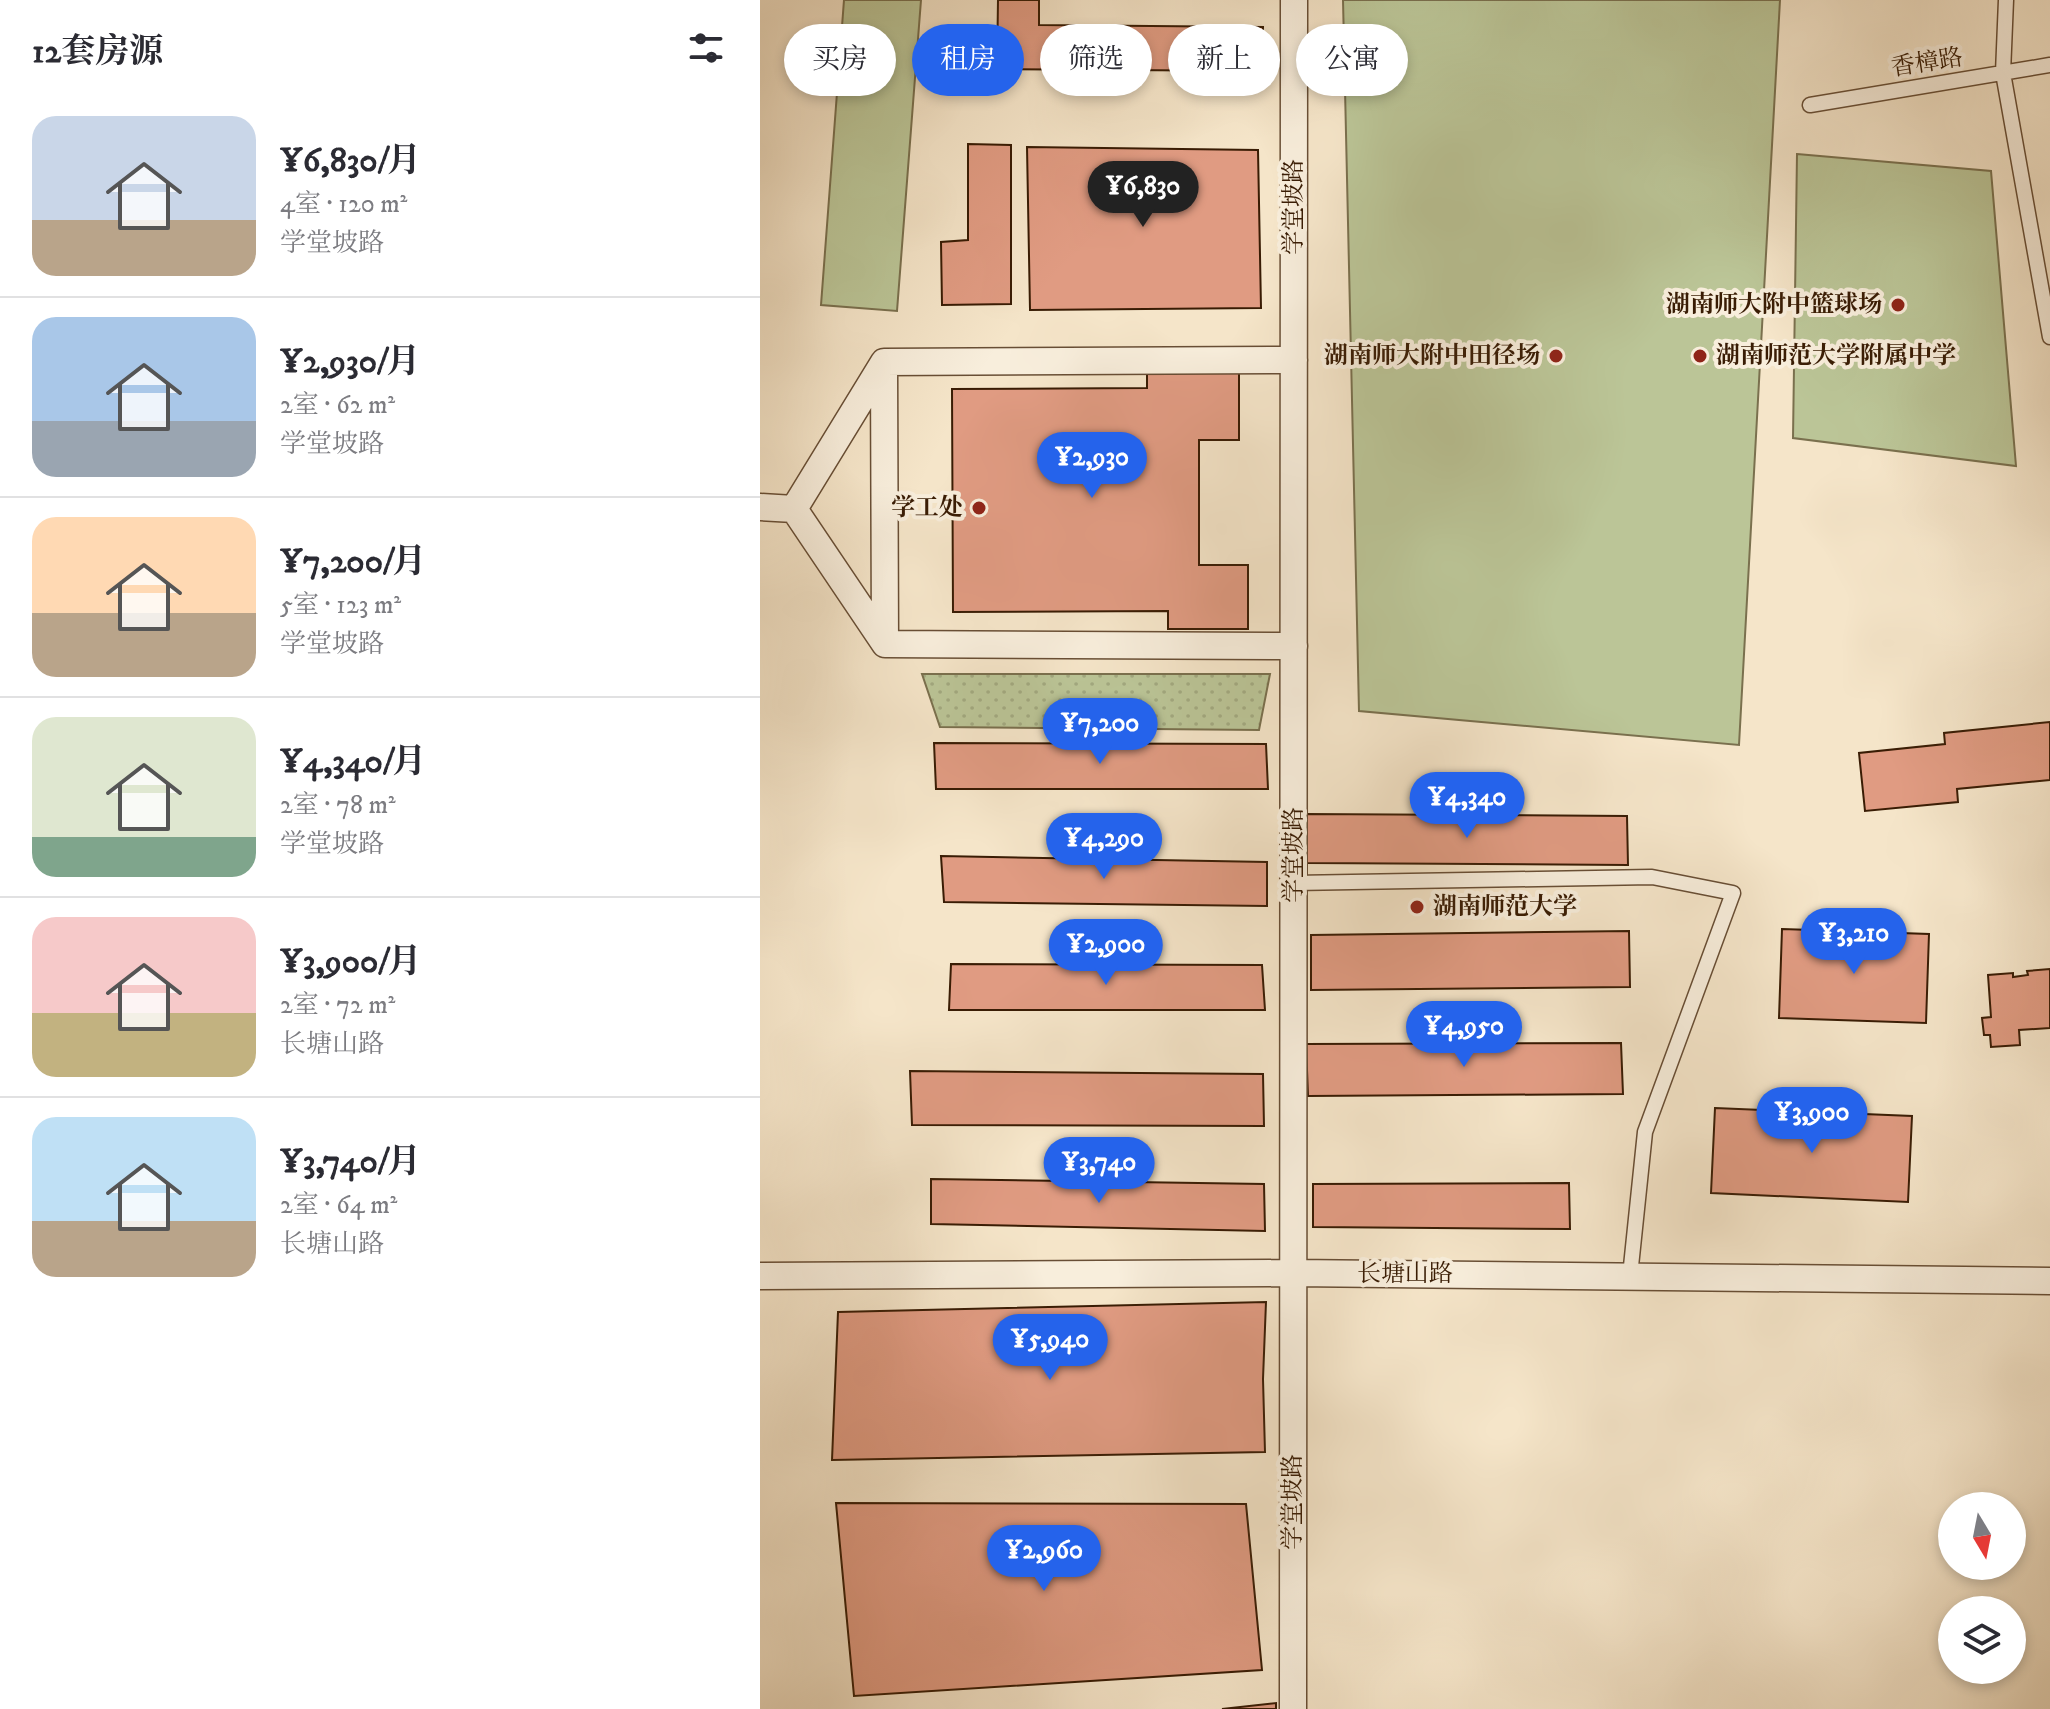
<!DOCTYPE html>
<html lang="zh">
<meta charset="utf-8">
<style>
body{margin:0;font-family:"IM FELL DW Pica","Noto Serif SC",serif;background:#f2f2f3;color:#2b2b33;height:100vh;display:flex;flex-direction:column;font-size:30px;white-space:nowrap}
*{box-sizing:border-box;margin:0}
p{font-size:26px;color:#7c7c81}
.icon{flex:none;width:44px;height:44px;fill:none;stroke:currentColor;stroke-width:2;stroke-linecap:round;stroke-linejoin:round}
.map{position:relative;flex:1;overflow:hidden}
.details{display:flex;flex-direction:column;background:#fff;width:760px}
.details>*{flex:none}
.banner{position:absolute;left:24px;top:24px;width:760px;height:72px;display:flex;gap:16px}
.needle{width:52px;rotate:170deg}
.buttons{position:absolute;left:1178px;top:1492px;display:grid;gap:16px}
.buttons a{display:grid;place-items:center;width:88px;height:88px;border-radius:50%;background:#fff;box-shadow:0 4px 12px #0003;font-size:40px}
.price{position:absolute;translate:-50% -68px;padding:0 18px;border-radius:28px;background:#2563eb;color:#fff;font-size:26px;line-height:52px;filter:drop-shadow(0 2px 4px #0008)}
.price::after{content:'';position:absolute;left:50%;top:48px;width:24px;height:18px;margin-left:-12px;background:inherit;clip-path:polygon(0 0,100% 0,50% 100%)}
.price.on{background:#222;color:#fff}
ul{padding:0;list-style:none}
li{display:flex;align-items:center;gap:24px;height:200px;padding:0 32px}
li+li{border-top:2px solid #e1e1e2}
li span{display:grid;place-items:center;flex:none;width:224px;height:160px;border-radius:24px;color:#555}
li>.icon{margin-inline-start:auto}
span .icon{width:96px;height:96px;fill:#fffc;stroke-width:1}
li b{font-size:34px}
h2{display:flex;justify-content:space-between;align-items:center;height:96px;padding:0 32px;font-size:34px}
.pill{padding:0 28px;border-radius:36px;background:#fff;box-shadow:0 4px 12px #0003;font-size:28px;line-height:72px}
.pill.on{background:#2563eb;color:#fff}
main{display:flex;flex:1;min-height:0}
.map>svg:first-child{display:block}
.grass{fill:url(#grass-dots);stroke:#7a704e;stroke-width:2}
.pitch{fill:#bbc597;stroke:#7a704e;stroke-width:2}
.building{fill:#e09b82;stroke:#391c04;stroke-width:2}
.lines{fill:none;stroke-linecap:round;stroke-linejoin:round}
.service-casing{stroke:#684e35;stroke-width:17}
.minor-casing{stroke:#684e35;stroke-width:29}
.service{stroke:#f8eedc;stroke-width:14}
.minor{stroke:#f8eedc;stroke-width:26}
.poi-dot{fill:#8f2418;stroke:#f8eedc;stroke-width:3}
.labels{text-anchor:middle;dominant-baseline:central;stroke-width:8;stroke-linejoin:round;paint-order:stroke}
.street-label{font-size:24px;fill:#391c04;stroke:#f8eedc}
.poi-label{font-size:24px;font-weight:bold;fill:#391c04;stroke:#f8eedc;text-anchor:end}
</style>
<main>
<section class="details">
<h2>12套房源<svg class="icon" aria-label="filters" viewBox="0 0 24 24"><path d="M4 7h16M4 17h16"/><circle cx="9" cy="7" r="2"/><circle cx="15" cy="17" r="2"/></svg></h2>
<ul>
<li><span style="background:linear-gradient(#c9d6e8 65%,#b9a48a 0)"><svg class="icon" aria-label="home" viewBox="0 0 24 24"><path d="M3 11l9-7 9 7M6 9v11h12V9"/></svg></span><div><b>¥6,830/月</b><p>4室 · 120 m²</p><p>学堂坡路</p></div></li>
<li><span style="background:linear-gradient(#a9c7e8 65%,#9aa5b1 0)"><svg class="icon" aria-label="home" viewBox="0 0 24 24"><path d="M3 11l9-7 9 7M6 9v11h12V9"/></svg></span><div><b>¥2,930/月</b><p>2室 · 62 m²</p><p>学堂坡路</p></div></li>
<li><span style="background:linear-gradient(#ffd9b3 60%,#b9a48a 0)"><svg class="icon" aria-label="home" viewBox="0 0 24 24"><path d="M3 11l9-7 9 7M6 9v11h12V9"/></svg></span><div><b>¥7,200/月</b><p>5室 · 123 m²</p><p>学堂坡路</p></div></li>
<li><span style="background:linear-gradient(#dfe7d0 75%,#7fa58c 0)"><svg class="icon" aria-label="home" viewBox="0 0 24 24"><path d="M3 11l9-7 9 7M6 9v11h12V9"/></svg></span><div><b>¥4,340/月</b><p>2室 · 78 m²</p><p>学堂坡路</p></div></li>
<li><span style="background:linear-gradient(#f6c9c9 60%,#c2b280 0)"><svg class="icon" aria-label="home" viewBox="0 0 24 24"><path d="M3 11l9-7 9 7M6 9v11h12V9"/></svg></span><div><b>¥3,900/月</b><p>2室 · 72 m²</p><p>长塘山路</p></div></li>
<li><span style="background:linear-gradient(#bfe0f5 65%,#b9a48a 0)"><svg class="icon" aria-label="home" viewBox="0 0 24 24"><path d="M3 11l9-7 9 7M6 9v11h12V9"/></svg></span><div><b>¥3,740/月</b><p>2室 · 64 m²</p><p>长塘山路</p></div></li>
</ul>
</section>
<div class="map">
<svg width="1290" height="1709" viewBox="0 0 1290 1709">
<defs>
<pattern id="grass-dots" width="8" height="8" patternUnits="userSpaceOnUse" patternTransform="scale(2)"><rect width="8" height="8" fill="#bbc597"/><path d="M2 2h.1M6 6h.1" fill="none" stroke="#a2a980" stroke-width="1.8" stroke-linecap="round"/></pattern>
</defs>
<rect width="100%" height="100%" fill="#f5e5c9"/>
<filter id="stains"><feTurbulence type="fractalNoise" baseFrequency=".0025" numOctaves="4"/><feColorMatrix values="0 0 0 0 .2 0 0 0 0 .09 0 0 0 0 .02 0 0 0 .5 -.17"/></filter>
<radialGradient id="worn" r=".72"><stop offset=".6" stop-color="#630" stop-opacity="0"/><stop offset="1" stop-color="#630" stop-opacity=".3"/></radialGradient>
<!-- grass -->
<path class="grass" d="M162,674H510L499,730L180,727Z"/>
<!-- pitch -->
<path class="pitch" d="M84,0H161L137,311L61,305Z
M583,0H1020L979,745L599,711Z
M1037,154L1231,171L1256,466L1033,438Z"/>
<!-- building -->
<path class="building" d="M238,0H279V25L503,27L502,71L237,69Z
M208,144L251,145V304L182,305L181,242L208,240Z
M267,147L498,150L501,308L270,310Z
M387,371H479V440H439V565H488V629H408V611L193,612L192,389L387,388Z
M1290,722V780L1197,789L1198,802L1105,811L1099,753L1185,744L1184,733Z
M174,743L506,744L508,789H176Z
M546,814L867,816L868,865L547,863Z
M181,856L507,862V906L184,902Z
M1022,929L1169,934L1166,1023L1019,1018Z
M869,931L870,987L551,990V935Z
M191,964L502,965L505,1010H189Z
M1290,969V1028L1259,1030L1260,1045L1231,1047L1230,1035H1224L1222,1018L1231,1017L1228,975L1253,973V977L1268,975L1267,971Z
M861,1043L863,1094L548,1096L546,1044Z
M150,1071L503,1074L504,1126L152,1125Z
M955,1108L1152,1116L1148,1202L951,1193Z
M171,1179L504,1184L505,1231L171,1224Z
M809,1183L810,1229L553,1227V1184Z
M506,1302L503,1379L505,1452L72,1460L78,1312Z
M76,1503L486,1504L502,1670L94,1696Z
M516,1703V1709H462Z"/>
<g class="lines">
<!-- service casing -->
<g class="service-casing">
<path id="service" d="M1246,0L1243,73L1290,337
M1050,105L1290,65
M534,883L892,877L973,893L885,1132L870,1276"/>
</g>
<!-- minor casing -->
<g class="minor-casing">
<path id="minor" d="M124,363L125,644
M0,507L34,509
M534,646L125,644L34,509L124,362L534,360
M0,1276L534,1273L1290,1281
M533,1709L534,0"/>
</g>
<!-- service -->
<use href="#service" class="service"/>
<!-- minor -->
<use href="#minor" class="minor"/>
</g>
<!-- markers -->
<g class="poi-dot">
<circle cx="1138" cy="305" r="8"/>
<circle cx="796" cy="356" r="8"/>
<circle cx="940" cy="356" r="8"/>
<circle cx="219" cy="508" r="8"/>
<circle cx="657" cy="907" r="8"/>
</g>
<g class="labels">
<!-- street labels -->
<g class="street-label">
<text transform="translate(1167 63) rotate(-9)">香樟路</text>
<text transform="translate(534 207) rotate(-90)">学堂坡路</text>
<text transform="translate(534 855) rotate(-90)">学堂坡路</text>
<text x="645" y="1274">长塘山路</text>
<text transform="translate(533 1502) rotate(-90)">学堂坡路</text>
</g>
<!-- poi labels -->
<g class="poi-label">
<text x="1122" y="305">湖南师大附中篮球场</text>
<text x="780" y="356">湖南师大附中田径场</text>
<text x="956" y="356" text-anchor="start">湖南师范大学附属中学</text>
<text x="203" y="508">学工处</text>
<text x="673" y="907" text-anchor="start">湖南师范大学</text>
</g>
</g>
<rect width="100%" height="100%" filter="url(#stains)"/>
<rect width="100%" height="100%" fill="url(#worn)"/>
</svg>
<div class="buttons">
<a><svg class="needle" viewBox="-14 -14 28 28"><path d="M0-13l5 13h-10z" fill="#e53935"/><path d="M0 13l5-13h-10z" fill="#7c7c81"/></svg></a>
<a><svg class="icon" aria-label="layers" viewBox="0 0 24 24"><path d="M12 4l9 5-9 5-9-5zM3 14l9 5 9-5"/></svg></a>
</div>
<b class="price on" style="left:383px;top:229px">¥6,830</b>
<b class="price" style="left:332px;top:500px">¥2,930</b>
<b class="price" style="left:340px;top:766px">¥7,200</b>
<b class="price" style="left:707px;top:840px">¥4,340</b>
<b class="price" style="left:344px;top:881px">¥4,290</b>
<b class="price" style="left:1094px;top:976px">¥3,210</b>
<b class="price" style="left:346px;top:987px">¥2,900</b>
<b class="price" style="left:704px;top:1069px">¥4,950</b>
<b class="price" style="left:1052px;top:1155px">¥3,900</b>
<b class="price" style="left:339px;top:1205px">¥3,740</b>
<b class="price" style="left:290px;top:1382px">¥5,940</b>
<b class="price" style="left:284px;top:1593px">¥2,960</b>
<div class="banner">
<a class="pill">买房</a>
<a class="pill on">租房</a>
<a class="pill">筛选</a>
<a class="pill">新上</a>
<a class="pill">公寓</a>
</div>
</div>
</main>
